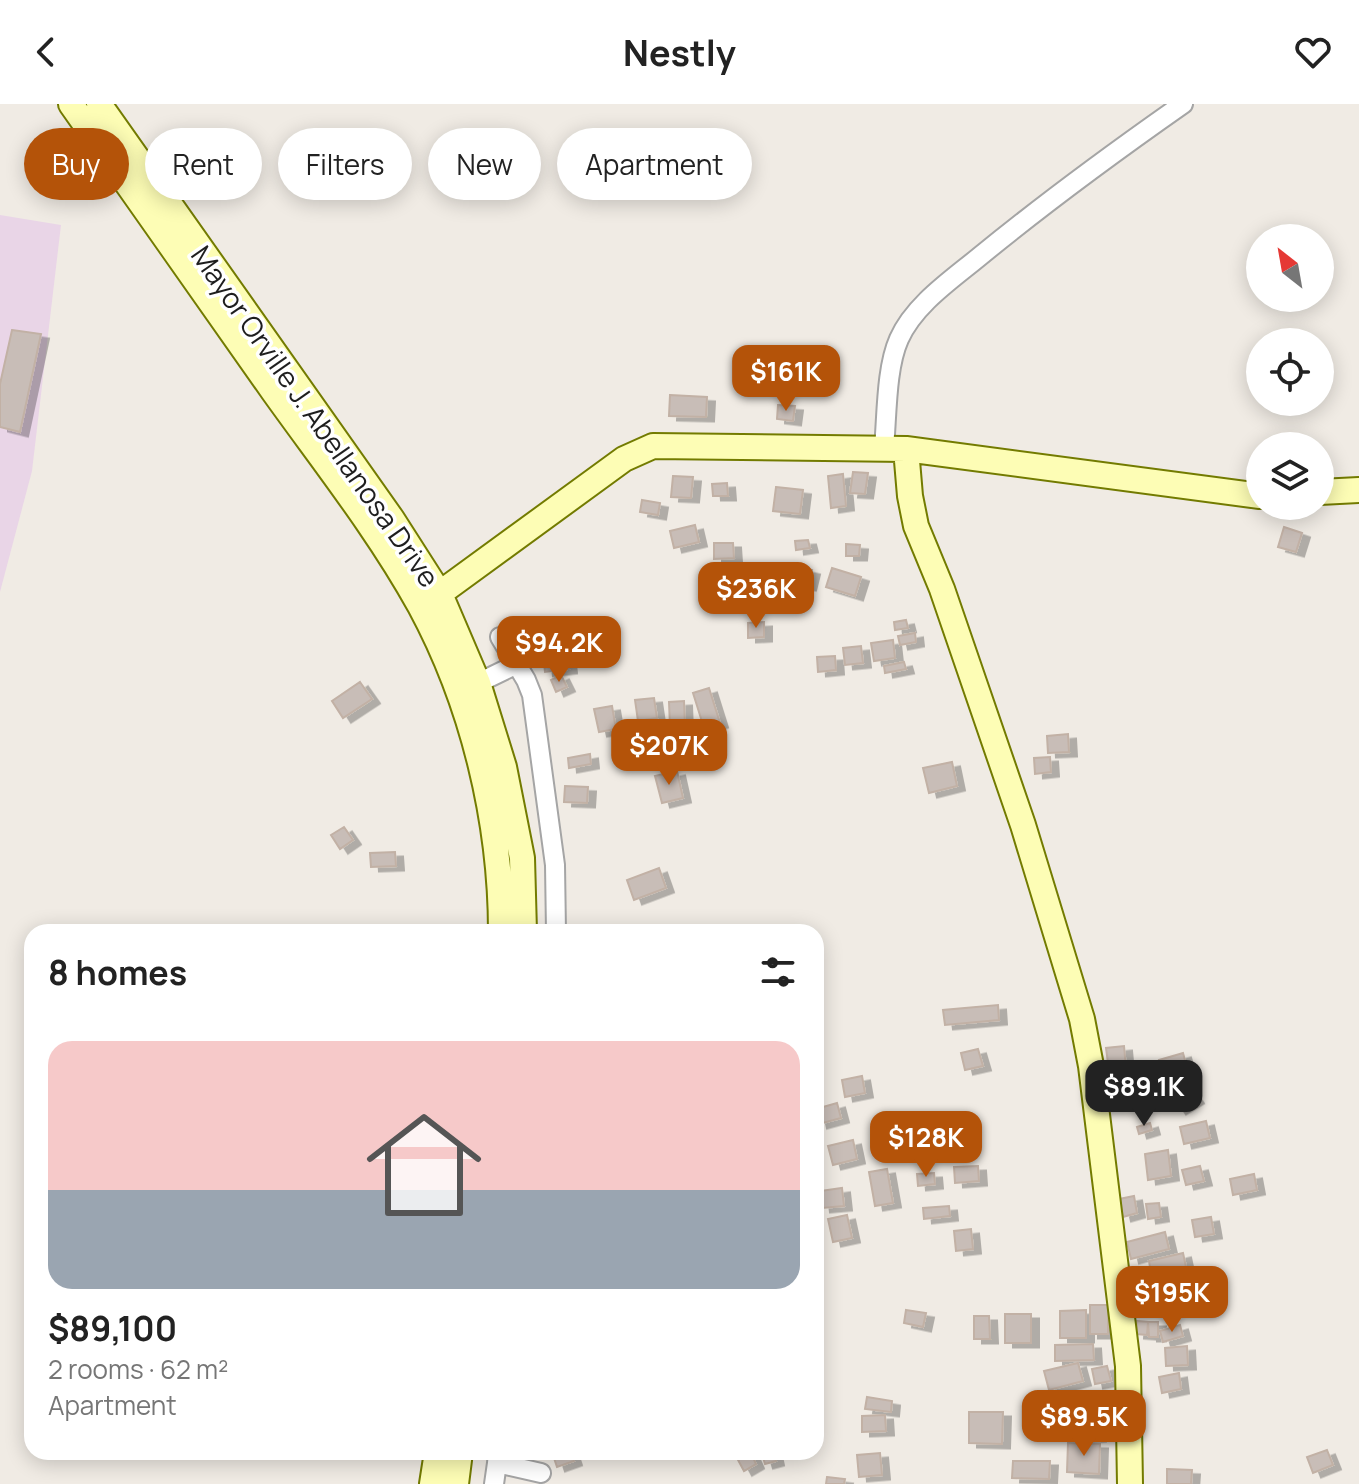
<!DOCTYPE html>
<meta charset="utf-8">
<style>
body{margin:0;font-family:Manrope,sans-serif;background:#f6f6f6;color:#222;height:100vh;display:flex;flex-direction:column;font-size:30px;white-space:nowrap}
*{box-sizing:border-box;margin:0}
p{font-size:26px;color:#767676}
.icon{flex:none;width:44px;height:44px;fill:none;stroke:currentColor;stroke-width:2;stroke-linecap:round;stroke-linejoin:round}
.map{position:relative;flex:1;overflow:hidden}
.panel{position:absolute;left:24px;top:820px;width:800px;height:536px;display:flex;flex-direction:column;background:#fff;border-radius:24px;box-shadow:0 4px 20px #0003}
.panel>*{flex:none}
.hud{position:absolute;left:24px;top:24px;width:800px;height:72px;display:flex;gap:16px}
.needle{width:52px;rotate:329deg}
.fabs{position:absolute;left:1246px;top:120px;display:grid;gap:16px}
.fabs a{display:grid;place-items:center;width:88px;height:88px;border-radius:50%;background:#fff;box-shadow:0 4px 20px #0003;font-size:40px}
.price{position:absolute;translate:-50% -68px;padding:0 18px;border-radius:16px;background:#b45309;color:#fff;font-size:26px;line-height:52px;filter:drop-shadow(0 2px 4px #0008)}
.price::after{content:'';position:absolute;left:50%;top:48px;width:24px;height:18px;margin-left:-12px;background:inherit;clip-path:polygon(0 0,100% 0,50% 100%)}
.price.current{background:#222;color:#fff}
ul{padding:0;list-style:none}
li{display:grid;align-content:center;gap:16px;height:424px;padding:0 24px}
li+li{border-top:2px solid #e0e0e0}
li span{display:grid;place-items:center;height:248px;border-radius:24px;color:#555}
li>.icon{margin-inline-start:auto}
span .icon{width:144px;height:144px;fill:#fffc;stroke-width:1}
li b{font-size:34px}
h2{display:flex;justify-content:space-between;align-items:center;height:96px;padding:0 24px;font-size:34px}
.pill{padding:0 28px;border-radius:36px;background:#fff;box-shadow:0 4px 20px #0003;font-size:28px;line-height:72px}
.pill.current{background:#b45309;color:#fff}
header{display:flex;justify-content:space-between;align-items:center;height:104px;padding:0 24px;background:#fff;font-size:36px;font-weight:700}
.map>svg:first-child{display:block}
.industrial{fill:#e9d5e7}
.building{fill:#c8bdb7;stroke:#c2b1a5;stroke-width:2;filter:url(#shadow)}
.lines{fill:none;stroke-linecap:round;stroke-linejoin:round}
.street-casing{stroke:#a5a5a5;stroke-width:22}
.secondary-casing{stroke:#737b00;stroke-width:28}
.street{stroke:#fff;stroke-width:18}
.secondary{stroke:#fdfdb5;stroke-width:24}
.labels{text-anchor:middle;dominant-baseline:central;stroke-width:7;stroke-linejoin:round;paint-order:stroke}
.street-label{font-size:28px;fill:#1e1e1e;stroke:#fff}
</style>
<header><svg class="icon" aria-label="back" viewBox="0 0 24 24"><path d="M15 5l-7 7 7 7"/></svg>Nestly<svg class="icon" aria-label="heart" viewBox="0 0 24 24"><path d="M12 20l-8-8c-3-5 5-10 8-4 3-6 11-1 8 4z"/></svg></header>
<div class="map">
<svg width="1359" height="1380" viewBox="0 0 1359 1380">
<defs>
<filter id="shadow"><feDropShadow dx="8" dy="4.5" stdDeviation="0" flood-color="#0004"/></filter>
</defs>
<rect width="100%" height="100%" fill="#f0ebe4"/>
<!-- industrial -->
<path class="industrial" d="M0,111L61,121L32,367L0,488Z"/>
<!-- building -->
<path class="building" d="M12,226L41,230L20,328L0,323V280Z
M670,291L707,293L706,313L669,312Z
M778,301L795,302L793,317L777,315Z
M853,368L868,369L865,390L850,389Z
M843,370L846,402L831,404L828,372Z
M673,372L693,373L691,394L671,393Z
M727,379L728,392H713L712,380Z
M776,383L803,386L800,410L773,407Z
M642,396L660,399L658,411L640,408Z
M695,421L699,438L674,444L670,427Z
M1284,423L1302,429L1296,448L1278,443Z
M808,436L810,444L796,446L795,437Z
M714,439H733L734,454L714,455Z
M846,440L860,441L859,452H846Z
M803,464L812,466L808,482L798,480Z
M832,464L861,473L855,492L826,483Z
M727,472L730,484L717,486L715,473Z
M906,516L908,524L895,526L894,518Z
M545,517V531L523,532L522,518Z
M764,518V533L748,534V519Z
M594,523L600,553L587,555L581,525Z
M915,529L916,538L900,541L898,532Z
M893,536L895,554L874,557L871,539Z
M566,538L569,565L545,568L542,541Z
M861,542L863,559L845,561L843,544Z
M835,552L836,566L818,568L817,553Z
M904,558L906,565L885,569L884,562Z
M561,571L567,583L556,588L551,576Z
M360,578L372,595L343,614L332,597Z
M709,584L720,619L704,624L693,589Z
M654,594L657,614L638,617L635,596Z
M684,597L685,622L670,623L669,598Z
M612,602L616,625L599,628L594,605Z
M1068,630L1069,648L1048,649L1047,632Z
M590,650L591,660L569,664L568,654Z
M1050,653L1051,668L1035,670L1034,654Z
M952,658L957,682L929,689L923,664Z
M677,667L683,694L662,699L655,672Z
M565,682L588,683L587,699L564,698Z
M344,723L353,736L340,745L331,731Z
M395,748L396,762L371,763L370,749Z
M659,764L666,784L634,796L627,776Z
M998,901L999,916L945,921L943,906Z
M1124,942L1126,964L1109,967L1106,944Z
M978,945L983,962L965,966L961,949Z
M1183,949L1189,971L1165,978L1159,956Z
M862,972L865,989L845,993L842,976Z
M1189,985L1196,995L1178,1006L1171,995Z
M837,999L841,1014L819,1020L816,1005Z
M1206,1017L1210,1034L1184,1040L1180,1023Z
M1150,1019L1152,1026L1139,1030L1137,1023Z
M853,1036L857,1055L833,1061L828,1042Z
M1168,1046L1171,1072L1148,1076L1145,1050Z
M978,1062L979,1077L955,1079L954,1063Z
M1200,1062L1204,1077L1186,1081L1182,1066Z
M887,1065L893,1099L875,1102L869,1068Z
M934,1069L935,1080L918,1082L917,1070Z
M1254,1070L1257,1086L1233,1091L1230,1075Z
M842,1084L844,1102L822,1104L820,1087Z
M1134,1092L1137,1109L1123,1113L1119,1095Z
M1159,1099L1161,1113L1148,1115L1146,1100Z
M949,1102L950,1112L924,1115L923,1104Z
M847,1111L852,1134L833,1138L828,1115Z
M1211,1113L1214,1130L1195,1133L1192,1116Z
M971,1125L973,1145L956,1147L954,1127Z
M1165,1128L1169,1145L1131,1155L1127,1138Z
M1183,1149L1186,1163L1151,1170L1149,1157Z
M1090,1201H1108V1230H1090Z
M906,1206L926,1209L923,1223L904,1219Z
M1086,1206V1234H1060V1207Z
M1005,1210H1031V1239H1005Z
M974,1212H989L990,1235H974Z
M1137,1217L1148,1218L1147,1231L1136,1230Z
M1148,1218H1158V1233H1149Z
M1180,1221L1183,1232L1163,1238L1160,1227Z
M1093,1240L1094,1256L1055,1257V1241Z
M1187,1242L1188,1261L1166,1262L1165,1244Z
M1078,1259L1083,1277L1049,1286L1044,1267Z
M1107,1262L1111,1277L1095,1280L1092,1265Z
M1179,1269L1181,1285L1162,1289L1159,1273Z
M867,1293L892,1297L891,1308L865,1305Z
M1055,1303L1056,1331L1035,1332L1034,1304Z
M969,1308H1003L1002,1340L969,1339Z
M885,1311L886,1327L862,1328V1312Z
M1097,1317L1098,1333L1072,1335V1319Z
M1068,1339L1100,1340L1099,1370L1067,1368Z
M1327,1346L1333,1361L1313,1369L1307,1353Z
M552,1348H571L574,1357L557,1363Z
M774,1348L776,1357L765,1360L762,1350Z
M751,1349L756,1360L744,1367L738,1356Z
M880,1349L882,1371L859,1373L857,1351Z
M1013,1357H1050L1049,1375L1012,1374Z
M1167,1365L1192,1366L1191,1380H1167Z
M827,1373L845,1375L844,1380H826Z"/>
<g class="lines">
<!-- street casing -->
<g class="street-casing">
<path id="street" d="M884,344C887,311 886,264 899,235C914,201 951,176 979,153C1045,99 1113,49 1183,0
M500,533L526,576L532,591L555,761L556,828
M478,579L517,560
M498,1348L497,1359L541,1369
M494,1380L497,1359"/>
</g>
<!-- secondary casing -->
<g class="secondary-casing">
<path id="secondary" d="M71,0C138,96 206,191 273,287C323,357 378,426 420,502C473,600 501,717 501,828
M99,0L392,415L440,490L478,579L504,663L522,754L524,828
M906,345L910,392L916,422L942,485L1023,721L1082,915L1091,962L1128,1262L1130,1380
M1320,388L1359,386
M428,498L624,355L653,342L906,345L1260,392
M432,1380L437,1348
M456,1380L460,1348"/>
</g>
<!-- street -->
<use href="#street" class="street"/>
<!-- secondary -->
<use href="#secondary" class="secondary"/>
</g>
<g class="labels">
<!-- street labels -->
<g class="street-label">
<text transform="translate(316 312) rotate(55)">Mayor Orville J. Abellanosa Drive</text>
</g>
</g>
</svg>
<div class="fabs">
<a><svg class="needle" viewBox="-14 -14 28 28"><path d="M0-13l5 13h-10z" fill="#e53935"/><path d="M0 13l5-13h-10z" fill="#767676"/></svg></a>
<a><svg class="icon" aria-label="locate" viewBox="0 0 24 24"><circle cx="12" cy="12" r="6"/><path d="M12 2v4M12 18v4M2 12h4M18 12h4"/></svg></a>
<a><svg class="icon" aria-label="layers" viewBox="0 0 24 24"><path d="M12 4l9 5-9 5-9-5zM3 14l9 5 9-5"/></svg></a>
</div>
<b class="price" style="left:786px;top:309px">$161K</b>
<b class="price" style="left:756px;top:526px">$236K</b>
<b class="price" style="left:559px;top:580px">$94.2K</b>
<b class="price" style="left:669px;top:683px">$207K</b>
<b class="price current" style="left:1144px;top:1024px">$89.1K</b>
<b class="price" style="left:926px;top:1075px">$128K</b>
<b class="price" style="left:1172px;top:1230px">$195K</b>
<b class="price" style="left:1084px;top:1354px">$89.5K</b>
<div class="hud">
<a class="pill current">Buy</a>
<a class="pill">Rent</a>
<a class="pill">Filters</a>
<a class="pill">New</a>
<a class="pill">Apartment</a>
</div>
<section class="panel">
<h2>8 homes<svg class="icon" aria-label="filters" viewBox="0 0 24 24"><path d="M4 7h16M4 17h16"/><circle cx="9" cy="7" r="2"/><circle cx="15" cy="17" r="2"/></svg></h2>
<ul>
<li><span style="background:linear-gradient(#f6c9c9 60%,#9aa5b1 0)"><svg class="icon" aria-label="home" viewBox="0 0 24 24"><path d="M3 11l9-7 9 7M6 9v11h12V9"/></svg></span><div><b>$89,100</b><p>2 rooms · 62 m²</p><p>Apartment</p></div></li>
</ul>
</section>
</div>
